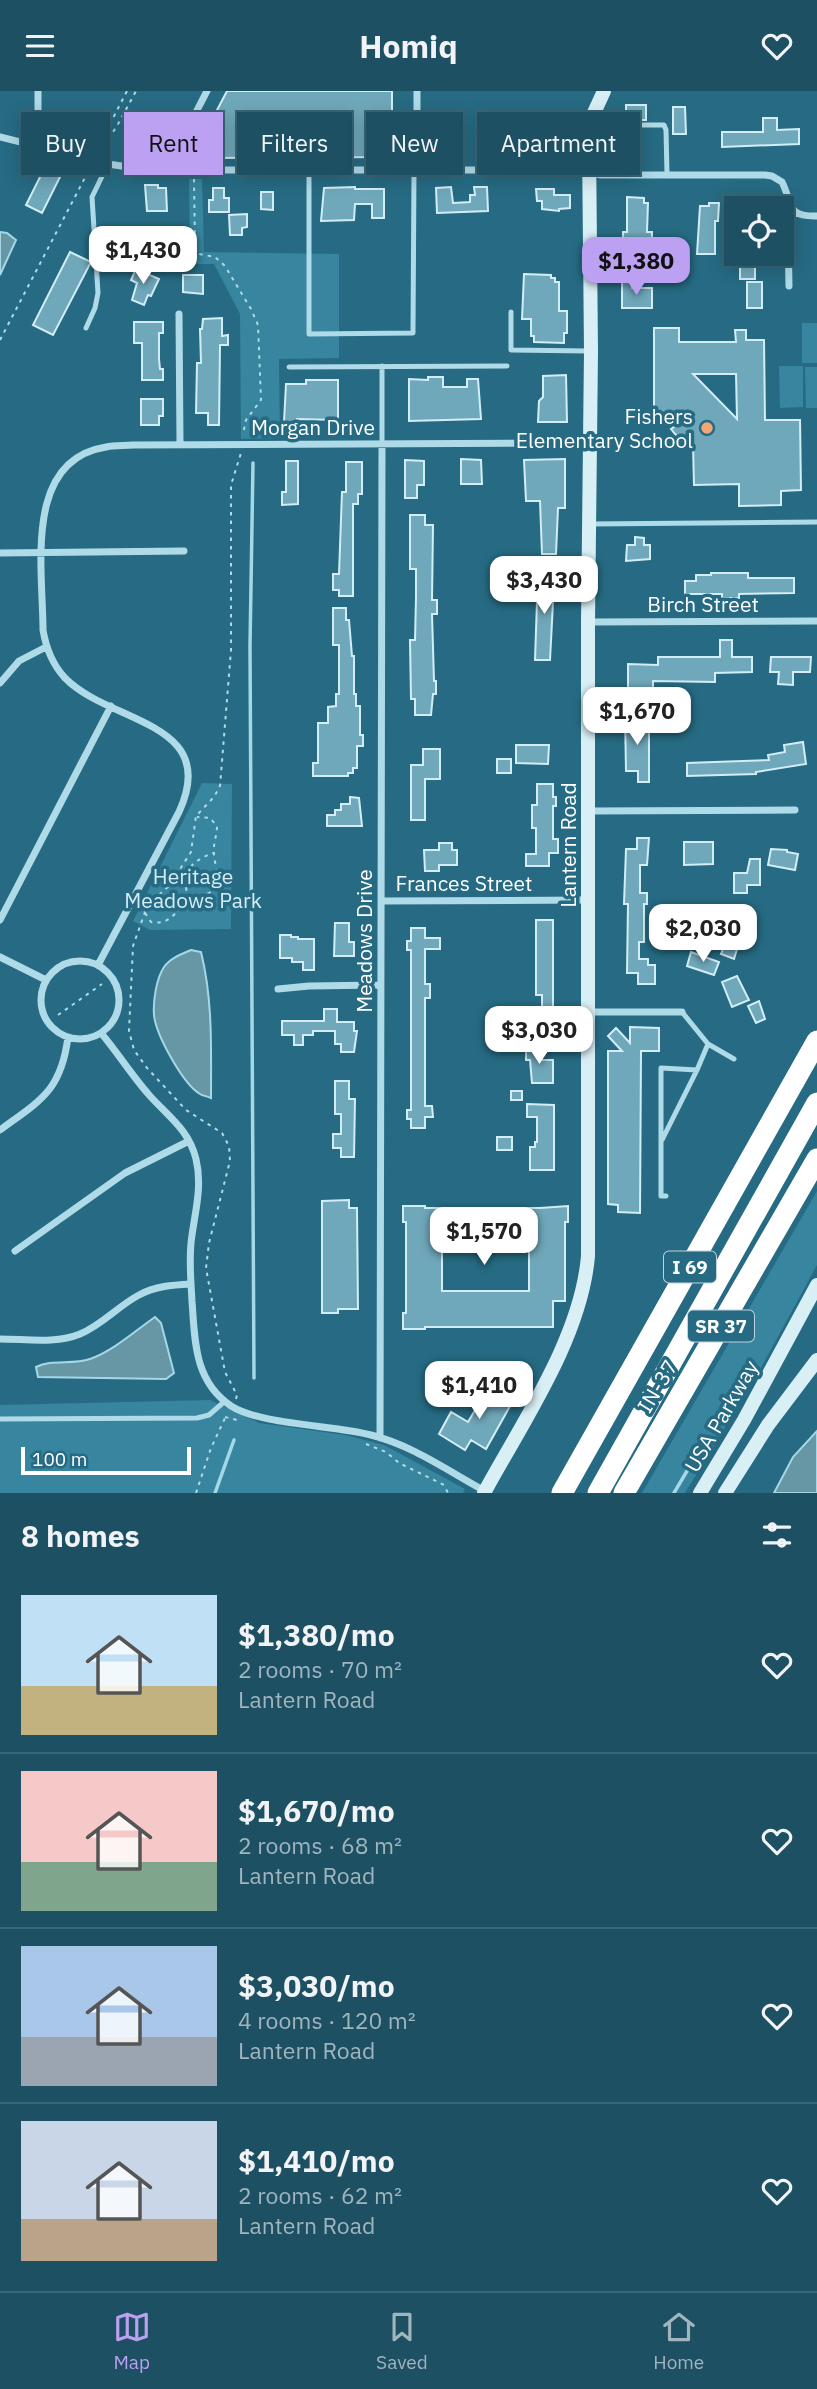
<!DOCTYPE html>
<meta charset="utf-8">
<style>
body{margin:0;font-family:"IBM Plex Sans",sans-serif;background:#255768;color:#f1f3f6;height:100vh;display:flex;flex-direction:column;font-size:26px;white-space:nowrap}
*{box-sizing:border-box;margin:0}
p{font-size:23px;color:#a0b5be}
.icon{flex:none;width:38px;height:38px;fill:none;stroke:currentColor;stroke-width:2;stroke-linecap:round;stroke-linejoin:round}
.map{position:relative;height:1402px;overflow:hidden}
.drawer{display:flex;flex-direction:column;background:#1c5062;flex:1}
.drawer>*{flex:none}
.hud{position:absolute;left:21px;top:21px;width:775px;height:63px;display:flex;gap:14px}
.controls{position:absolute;left:724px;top:105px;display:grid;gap:14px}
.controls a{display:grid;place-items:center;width:70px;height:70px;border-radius:0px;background:#1c5062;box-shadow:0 4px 18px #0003,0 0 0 2px #3a6777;font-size:35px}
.scale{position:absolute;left:21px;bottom:18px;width:170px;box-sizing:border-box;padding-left:7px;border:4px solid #fff;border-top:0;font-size:19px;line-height:24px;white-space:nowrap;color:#fff;-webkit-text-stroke:5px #266b83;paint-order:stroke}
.price{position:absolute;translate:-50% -60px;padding:0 16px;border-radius:14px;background:#fff;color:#222;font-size:23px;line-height:46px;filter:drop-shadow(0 2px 4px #0008)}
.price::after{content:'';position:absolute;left:50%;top:42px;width:21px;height:16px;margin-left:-10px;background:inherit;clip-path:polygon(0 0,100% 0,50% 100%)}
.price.on{background:#bca0f2;color:#111}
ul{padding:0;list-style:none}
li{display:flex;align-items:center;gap:21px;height:175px;padding:0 21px}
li+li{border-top:2px solid #3a6777}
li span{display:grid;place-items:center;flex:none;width:196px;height:140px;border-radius:0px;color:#555}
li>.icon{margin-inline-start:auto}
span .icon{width:84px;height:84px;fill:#fffc;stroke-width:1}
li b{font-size:30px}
h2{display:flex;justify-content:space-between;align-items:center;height:84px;padding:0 21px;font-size:30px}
.tag{padding:0 24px;border-radius:0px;background:#1c5062;box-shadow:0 4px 18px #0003,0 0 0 2px #3a6777;font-size:24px;line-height:63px}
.tag.on{background:#bca0f2;color:#111}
header{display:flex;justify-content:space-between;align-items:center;height:91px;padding:0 21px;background:#1c5062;font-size:32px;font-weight:800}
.tabs{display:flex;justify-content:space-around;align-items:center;height:98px;border-top:2px solid #3a6777;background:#1c5062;font-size:19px;color:#a0b5be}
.tabs a{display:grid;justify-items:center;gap:4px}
.tabs .on{color:#bca0f2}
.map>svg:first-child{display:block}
.green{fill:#37859e}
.water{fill:#6796a5;stroke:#a4d8e7;stroke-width:2}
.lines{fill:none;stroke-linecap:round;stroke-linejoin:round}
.stream{stroke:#a4d8e7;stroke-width:3.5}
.building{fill:#6fa8ba;stroke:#d3edf6;stroke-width:2;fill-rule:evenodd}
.path{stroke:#afdae7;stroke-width:2;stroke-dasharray:3.5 5;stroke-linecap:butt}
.lane{stroke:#afdae7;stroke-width:5}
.street{stroke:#afdae7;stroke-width:7}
.secondary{stroke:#d9eff6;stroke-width:14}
.highway{stroke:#fff;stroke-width:21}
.poi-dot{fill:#f0a675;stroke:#266b83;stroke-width:2.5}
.labels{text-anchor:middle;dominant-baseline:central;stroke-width:7;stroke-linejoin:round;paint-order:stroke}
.shield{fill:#266b83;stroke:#bed3da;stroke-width:2}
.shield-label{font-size:19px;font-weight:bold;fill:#fff}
.poi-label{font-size:21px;fill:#fff;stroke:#266b83;text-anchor:end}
.street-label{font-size:21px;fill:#fff;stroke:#266b83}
.park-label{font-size:21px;fill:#d3edf6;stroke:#266b83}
</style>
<header><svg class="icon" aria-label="menu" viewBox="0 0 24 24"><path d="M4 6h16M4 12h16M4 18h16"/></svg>Homiq<svg class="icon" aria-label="heart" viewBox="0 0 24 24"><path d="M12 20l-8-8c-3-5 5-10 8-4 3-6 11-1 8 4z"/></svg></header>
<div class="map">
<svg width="817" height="1402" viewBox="0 0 817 1402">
<rect width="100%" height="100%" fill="#266b83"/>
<!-- green -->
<path class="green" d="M189,88H202L204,161L339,163V267L279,268L280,347L241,348L240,223L214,173L123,174V162L190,161Z
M802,232H817V272H802Z
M779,275H803V316L780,317Z
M805,276H817V317H806Z
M202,692L232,693L231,838L150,839L133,830Z
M817,1100V1174L756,1286L685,1402H642Z
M210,1309L259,1332L345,1344L384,1354L465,1398L463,1402H0V1314Z"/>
<!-- water -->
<path class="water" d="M0,141L7,142L16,149L0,184Z
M191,859L201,861C213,909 211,958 211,1007C207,1005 203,1005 200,1003C183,993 156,944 154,924C153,911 156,888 164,876C170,867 182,863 191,859Z
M155,1226L161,1232L174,1282L166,1288L38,1286L36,1276C52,1268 72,1274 90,1268C113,1260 135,1240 155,1226Z
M817,1340V1402H774L793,1366Z"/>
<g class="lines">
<!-- stream -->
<path class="stream" d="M253,372L250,555L254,1287
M215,1402L234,1349
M674,1402L690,1375"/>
</g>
<!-- building -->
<path class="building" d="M227,0H392V66L202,67V42H205Z
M626,14H646V29H626Z
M673,16H685L686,43H673Z
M763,27H777V39L799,38V53L722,56V41H763Z
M49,68L65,76L42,122L26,114Z
M145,94H158V97H166L167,120H147Z
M355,96V98H384V127H372V113H355L354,129L321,130L324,97Z
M451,96L453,112L470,111V104H475L474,96H487L488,120L437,122L436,97Z
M213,97H224V107H229V121H209V109H213Z
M536,98H554V104H570V117L559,118V120L542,118V110H537Z
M261,101H273V119L261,118Z
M627,106L644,107V112H648L647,141H652V156H626V152H623V141H627Z
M709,112H719L718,130H715V163H697L700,115H709Z
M247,123V136L242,137V144H230L229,124Z
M117,136H133L132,148H126V157H116Z
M70,161L91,171L53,244L33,234Z
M740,173H755V188H740Z
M136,178L159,188L151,205L148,204L144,214L132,209L137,192L131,189Z
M524,183L551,184V187H555V191H559V220H567V242H564V252L534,251V245H531V228H522Z
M183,184H203V203L183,201Z
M622,190H632V197H652V217H622Z
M747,191H762V217H747Z
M222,227V245L228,244V254H220L219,334H208V322H196L197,272H201L200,238H202L203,228Z
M134,231H163V242H159V268L160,278H163V289H142V252H134Z
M654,237H679V251H736L735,239H746V249H764L765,329H800L801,399L781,400V414L739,415V393L694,394L693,354L684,344L680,347L675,343L671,338L674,336L654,317ZM693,283H736L737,328Z
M566,284L567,331H538L539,310L543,306V285Z
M428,286H443V296H467V288H478L481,328L409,330V288L428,289Z
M306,289H338V329L297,328V331H284L286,293H306Z
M141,308H163V325H159V334H141Z
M461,368L481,369L482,393H461Z
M565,368V417H558L556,463H542L540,410H526L524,369Z
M405,369L424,370V394H417V407H405Z
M286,370H298V413L282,414V401H286Z
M346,371H362V403H358V413H353V505H339V499H333V483H339L342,401H346Z
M410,424H425V434H433L432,509H437V523H432L434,590H436V603H433L431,624H415V608H411L410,549H415L416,506V478H410Z
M635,446L644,447V454H650V468L626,470L627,454H635Z
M538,481H552V492H554L550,569H535Z
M711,482H748V487H794V502L739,503V507H722V503H685V490H696V484H711Z
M333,517H346V529H349L352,565H354V603H356V615H360V644H363V655H357V677H353V682H348V685H313V672H318V632H328V616L336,615V603H339V554H333Z
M720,549H732V566H752V581L715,582V591L653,590V606H650V613H635V601H628V573L658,574V566H720Z
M771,566H811L810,581H793V594L778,593L779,581H770Z
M625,624H640V634H649V691H638V680H626Z
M803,651L806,673L756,681V683L687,685V672L769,669L768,664L785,661L784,654Z
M516,654H549L548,673L516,672Z
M423,658H440V688H425V729H411V674H423Z
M497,668H511V682H497Z
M537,693H553V706H556V715H553V748H558V762H549V775H526V763H536V737H532V714H537Z
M350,706L359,707L362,735H327V724H335V719H341V713H350Z
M637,747H649L647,774H640V802H647V813H644V851H639V868H648V874H655V893H638V882H627L628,813H624L626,758H637Z
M684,751H713V773L684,774Z
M439,752H452V759H457V774H439V780H425L424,759H439Z
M771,758L787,759V761L798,763L795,779L768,774Z
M750,768H760V794H747V802H734V782H747Z
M536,829H553V948H536V936H529V925H542V904H536Z
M335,832H349V851H354V865H334Z
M411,837H425V847H440V858H425V893H430V907H425V1015H432L433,1026H425V1037H411V1028H407V1019H411V859H407V850H411Z
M280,844H291V846H298V848H314V879H303V871H292V867H280Z
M726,851L738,855L734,868L721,863Z
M691,861L719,871L714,884L687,875Z
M737,885L749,909L732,916L722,891Z
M759,910L765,928L756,932L748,915Z
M324,918H337V931H354V940H357L354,961H341V953H335V940H313V944H303V954H294V944H282V930H324Z
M630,936L659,937V960H641L640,1122L618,1121V1114L608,1113V960H622L608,945L616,937L630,952Z
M526,955H539V969H553V992H532L530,969H526Z
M335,990H349V1008H355L354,1066H341V1057H333V1043H341V1023H335Z
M511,1000H522V1009H511Z
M527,1013L554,1014V1079H530V1056H535V1051H537V1026H527Z
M497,1046H512V1059H497Z
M349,1109V1117H357L358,1218H338V1222H322V1110Z
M403,1115H425V1117H540L568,1115V1131H565V1210H553V1236H425V1238H403V1222H406V1131H403ZM442,1153H529V1200H442Z
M493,1299L515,1302L514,1308L486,1358L471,1349L465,1359L439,1343L451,1321L468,1331L481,1309L480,1302H493Z"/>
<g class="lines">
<!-- path -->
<path class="path" d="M109,42L110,33L127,0
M99,62L117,35L136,0
M194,88L195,157L199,163L215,166L225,175L251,218L258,234L261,309L246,329L243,343
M0,249L89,79
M180,779L190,784
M189,808C180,783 189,771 213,762
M145,822L151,831C173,835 176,816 192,808C199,804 211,805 216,795C220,785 214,772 214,762C213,753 217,744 217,735L210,727L197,726
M58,924L102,893
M236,1308L237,1304L225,1281L206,1177L209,1152L230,1070L229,1055L222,1042L186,1019L147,977L134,959L129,940L133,855L145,821L153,809L169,795L191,761L196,725L214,706L220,695L231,559V394L241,362
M225,1326L237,1329
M366,1353L386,1361L399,1372L444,1394L448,1402
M196,1402L211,1357L226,1325"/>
<!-- lane -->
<path class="lane" d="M594,34H664L666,39L667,83
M309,81V243L413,242L414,80
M511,221V259L588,260
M86,237L95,217L98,202L92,106L108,73
M382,275V353
M289,276L507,275
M589,433L817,431
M682,921L708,953L734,968
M662,1049L697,979
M666,1105H661V977L697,979L708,953
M0,1328L197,1327L209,1324L225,1310"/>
<!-- street -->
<path class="street" d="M38,0V27L41,42
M0,46L108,73L148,79H580L601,84H765L772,85L782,91C793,113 786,126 817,125
M173,80L174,64L207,0
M414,80L417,72V0
M789,195L788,139L794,120
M179,223L180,353
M0,462L184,460
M588,531L817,530
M0,592L19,570L46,556
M589,720L795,719
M381,810L589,809
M0,829L111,615
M0,866L46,889
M41 909a39 39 0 1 1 78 0a39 39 0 1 1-78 0Z
M98,874L179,721C221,630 110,633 65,587C52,573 46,557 43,539C43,478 23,369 106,356C115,354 124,355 133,354L590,352
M278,898L309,895L381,894
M589,921H682
M101,942C118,962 132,985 150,1005C168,1025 189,1039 196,1068C203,1097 194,1124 191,1152C189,1172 191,1191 192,1210C195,1250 194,1290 231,1315C261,1334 334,1334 371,1344C412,1354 448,1380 485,1400
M0,1039C41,1009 61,1000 68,946
M15,1160L125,1082L189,1050
M0,1248C26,1248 56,1253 80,1243C102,1234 118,1215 139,1204C155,1195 173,1194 191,1193
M380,1347L382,353"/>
<!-- secondary -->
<path class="secondary" d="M484,1402C523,1330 581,1247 588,1165V531L591,260L589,52L593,24L604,0
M700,1402L744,1329L817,1194
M725,1402L768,1334L817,1269"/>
<!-- highway -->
<path class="highway" d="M562,1402L817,950
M598,1402L817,1012
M624,1402L817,1068"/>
</g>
<!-- markers -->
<circle class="poi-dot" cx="707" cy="337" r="7"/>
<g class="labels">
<!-- shield labels -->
<g class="shield">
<rect x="664" y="1160.5" width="52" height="31" rx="5"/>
<rect x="688" y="1219.5" width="66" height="31" rx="5"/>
</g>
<g class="shield-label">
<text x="690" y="1176">I 69</text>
<text x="721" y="1235">SR 37</text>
</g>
<!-- poi labels -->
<g class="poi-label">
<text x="693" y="325">Fishers<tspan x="693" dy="24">Elementary School</tspan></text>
</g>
<!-- street labels -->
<g class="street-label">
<text x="313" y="336">Morgan Drive</text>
<text x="703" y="513">Birch Street</text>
<text transform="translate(568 754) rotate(-90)">Lantern Road</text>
<text x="464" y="792">Frances Street</text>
<text transform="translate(364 850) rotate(-90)">Meadows Drive</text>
<text transform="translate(657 1295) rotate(-59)">IN-37</text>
<text transform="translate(721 1325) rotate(-60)">USA Parkway</text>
</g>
<!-- park labels -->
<g class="park-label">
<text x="193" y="785">Heritage<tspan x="193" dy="24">Meadows Park</tspan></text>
</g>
</g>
</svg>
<div class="controls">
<a><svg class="icon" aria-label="locate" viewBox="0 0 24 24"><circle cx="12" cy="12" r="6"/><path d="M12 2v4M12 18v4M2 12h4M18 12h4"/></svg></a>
</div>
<div class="scale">100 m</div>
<b class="price" style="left:143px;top:195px">$1,430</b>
<b class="price on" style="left:636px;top:206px">$1,380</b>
<b class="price" style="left:544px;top:525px">$3,430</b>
<b class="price" style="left:637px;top:656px">$1,670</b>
<b class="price" style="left:703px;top:873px">$2,030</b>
<b class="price" style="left:539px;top:975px">$3,030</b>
<b class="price" style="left:484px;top:1176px">$1,570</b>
<b class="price" style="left:479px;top:1330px">$1,410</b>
<div class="hud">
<a class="tag">Buy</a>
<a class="tag on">Rent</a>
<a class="tag">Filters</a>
<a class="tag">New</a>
<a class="tag">Apartment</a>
</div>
</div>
<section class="drawer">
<h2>8 homes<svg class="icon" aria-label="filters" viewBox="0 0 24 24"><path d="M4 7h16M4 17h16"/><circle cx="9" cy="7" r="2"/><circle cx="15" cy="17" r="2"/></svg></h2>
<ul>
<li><span style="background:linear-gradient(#bfe0f5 65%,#c2b280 0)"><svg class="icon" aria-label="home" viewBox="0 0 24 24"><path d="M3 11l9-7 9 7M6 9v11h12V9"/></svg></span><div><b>$1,380/mo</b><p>2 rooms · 70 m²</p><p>Lantern Road</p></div><svg class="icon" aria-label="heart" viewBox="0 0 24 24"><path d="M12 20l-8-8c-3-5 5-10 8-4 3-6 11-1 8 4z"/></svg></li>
<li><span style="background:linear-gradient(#f6c9c9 65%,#7fa58c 0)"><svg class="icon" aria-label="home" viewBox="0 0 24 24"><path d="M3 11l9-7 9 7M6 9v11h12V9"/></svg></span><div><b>$1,670/mo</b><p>2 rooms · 68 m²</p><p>Lantern Road</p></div><svg class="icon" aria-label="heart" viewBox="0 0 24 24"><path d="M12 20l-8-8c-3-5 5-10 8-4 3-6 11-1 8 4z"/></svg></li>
<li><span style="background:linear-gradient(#a9c7e8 65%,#9aa5b1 0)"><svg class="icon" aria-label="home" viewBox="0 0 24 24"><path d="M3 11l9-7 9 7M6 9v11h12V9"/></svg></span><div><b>$3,030/mo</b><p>4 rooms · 120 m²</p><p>Lantern Road</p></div><svg class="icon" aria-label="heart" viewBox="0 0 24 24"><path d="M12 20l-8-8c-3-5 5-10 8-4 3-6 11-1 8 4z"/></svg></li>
<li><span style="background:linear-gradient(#c9d6e8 70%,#b9a48a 0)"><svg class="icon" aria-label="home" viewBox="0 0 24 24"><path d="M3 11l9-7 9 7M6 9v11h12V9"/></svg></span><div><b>$1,410/mo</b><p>2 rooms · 62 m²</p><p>Lantern Road</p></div><svg class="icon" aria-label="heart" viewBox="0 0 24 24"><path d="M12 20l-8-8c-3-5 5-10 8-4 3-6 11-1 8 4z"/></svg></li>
</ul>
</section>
<nav class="tabs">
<a class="on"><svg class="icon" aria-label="map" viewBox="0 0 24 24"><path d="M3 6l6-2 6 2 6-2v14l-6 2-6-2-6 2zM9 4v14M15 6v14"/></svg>Map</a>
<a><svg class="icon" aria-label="saved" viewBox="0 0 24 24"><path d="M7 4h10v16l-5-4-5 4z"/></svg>Saved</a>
<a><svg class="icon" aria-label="home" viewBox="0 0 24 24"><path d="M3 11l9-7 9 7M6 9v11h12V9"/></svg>Home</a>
</nav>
